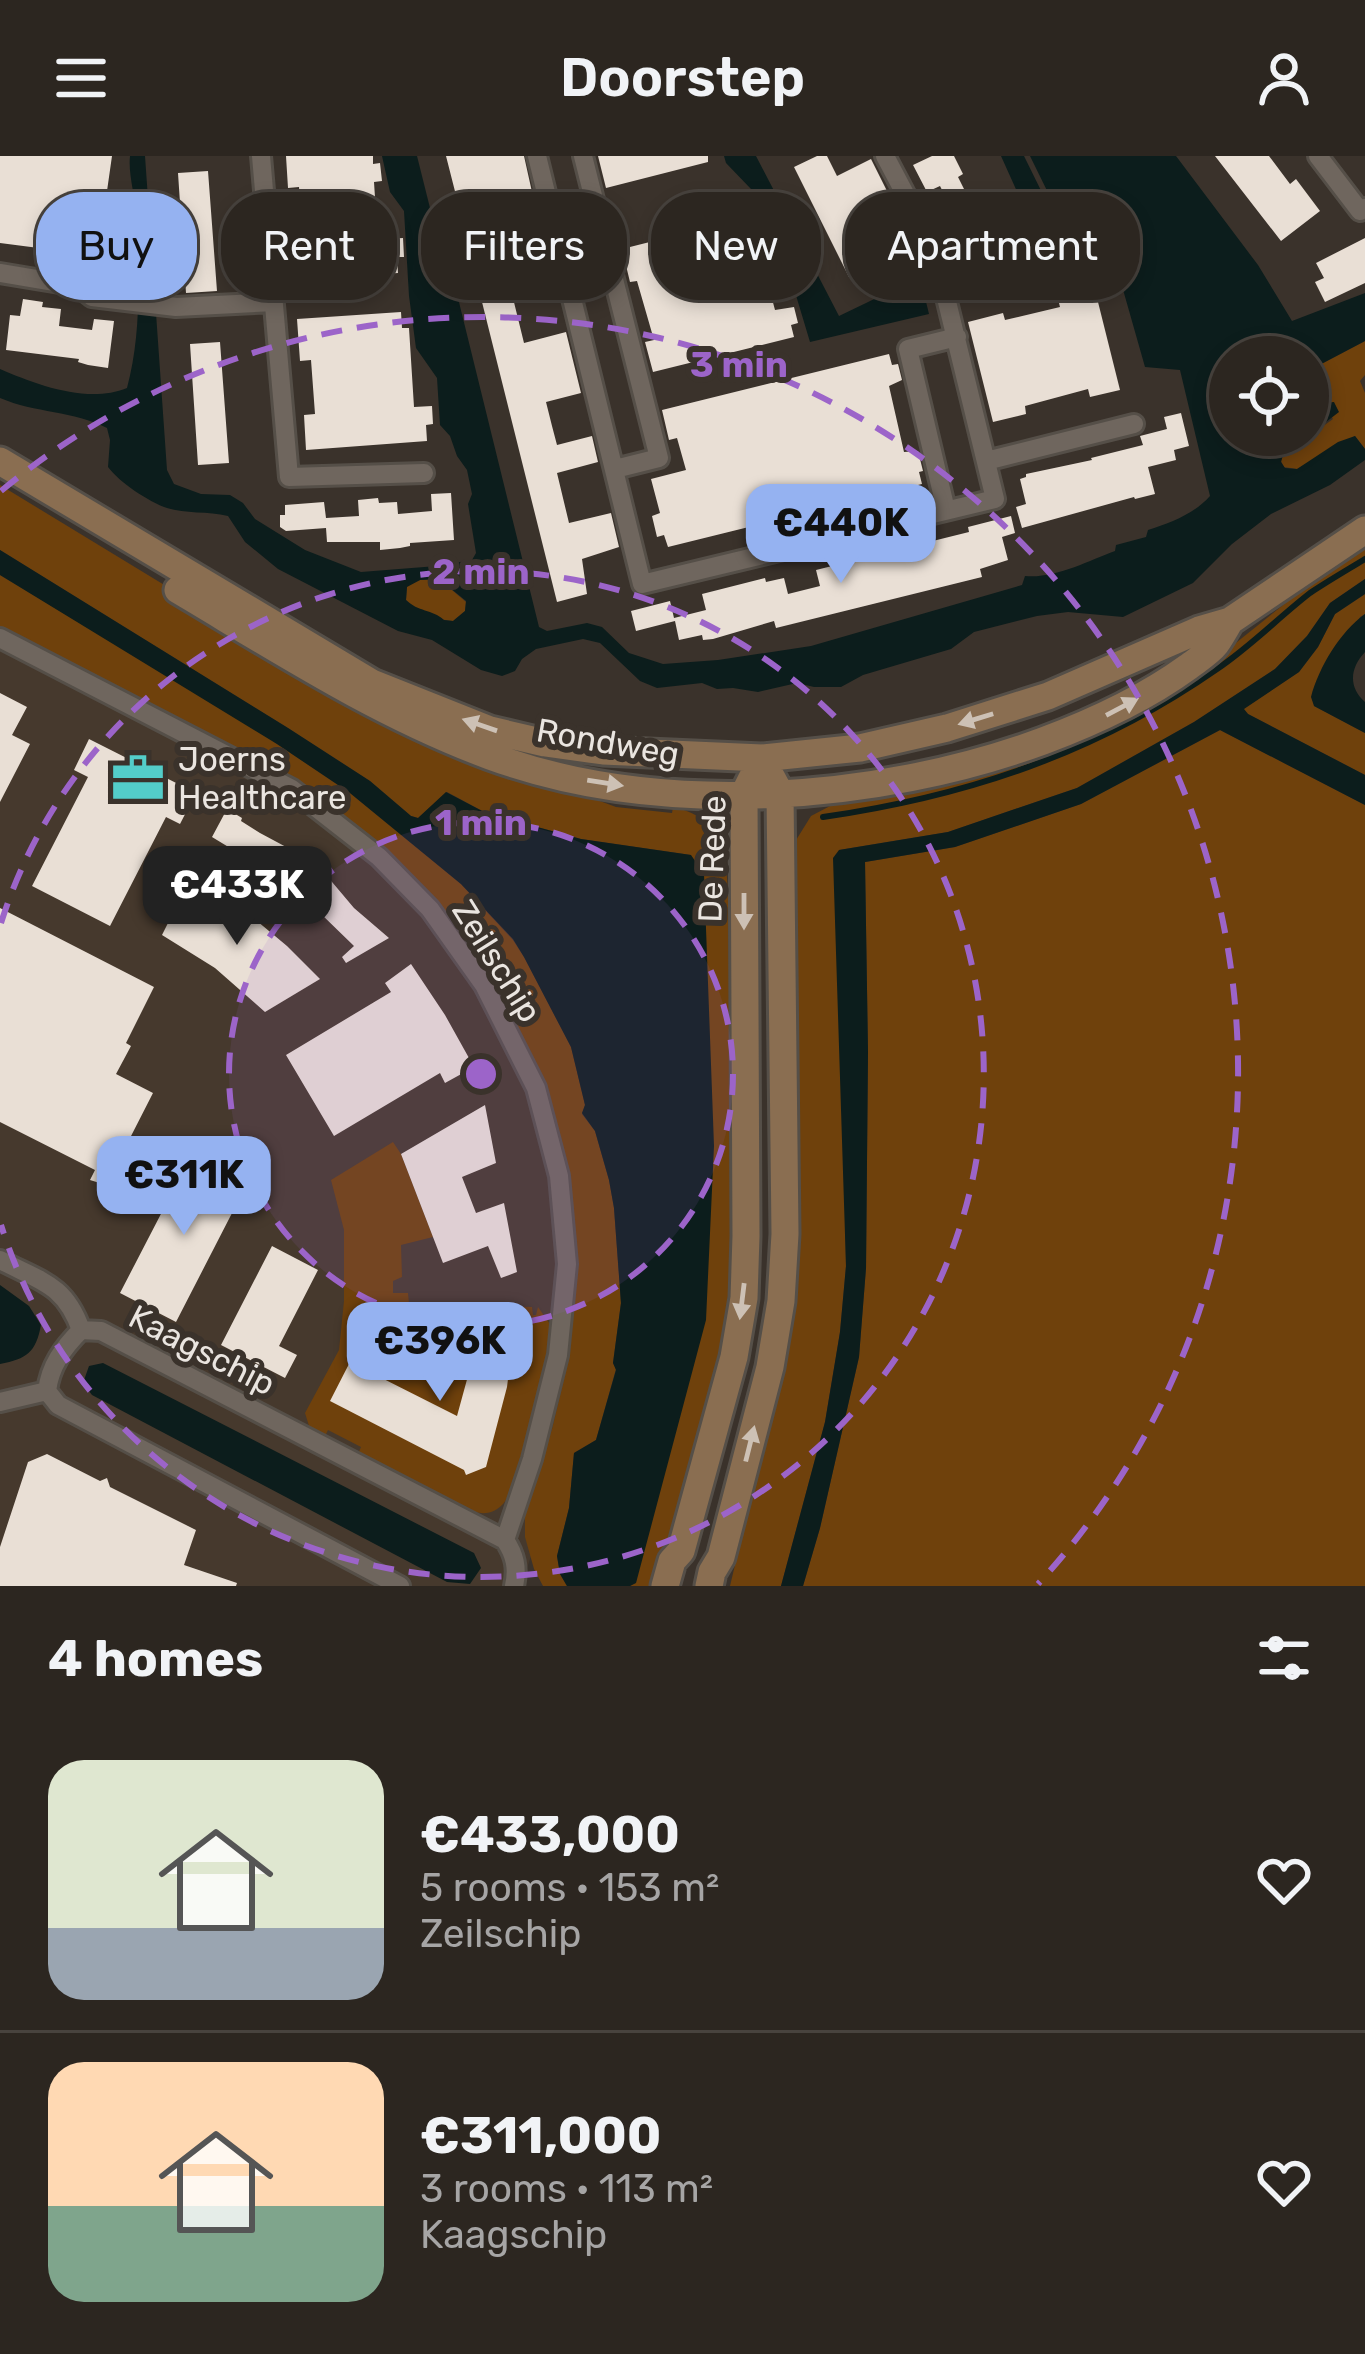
<!DOCTYPE html>
<meta charset="utf-8">
<style>
body{margin:0;font-family:Rubik,sans-serif;background:#342e29;color:#f1f3f6;height:100vh;display:flex;flex-direction:column;font-size:45px;white-space:nowrap}
*{box-sizing:border-box;margin:0}
p{font-size:39px;color:#a6a5a5}
.icon{flex:none;width:66px;height:66px;fill:none;stroke:currentColor;stroke-width:2;stroke-linecap:round;stroke-linejoin:round}
.map{position:relative;height:1430px;overflow:hidden}
.side{display:flex;flex-direction:column;background:#2c2620;flex:1}
.side>*{flex:none}
.banner{position:absolute;left:36px;top:36px;width:1293px;height:108px;display:flex;gap:24px}
.buttons{position:absolute;left:1209px;top:180px;display:grid;gap:24px}
.buttons a{display:grid;place-items:center;width:120px;height:120px;border-radius:50%;background:#2c2620;box-shadow:0 6px 18px #0003,0 0 0 3px #48433e;font-size:60px}
.price{position:absolute;translate:-50% -102px;padding:0 27px;border-radius:24px;background:#95b2f1;color:#111;font-size:39px;line-height:78px;filter:drop-shadow(0 3px 6px #0008)}
.price::after{content:'';position:absolute;left:50%;top:72px;width:36px;height:27px;margin-left:-18px;background:inherit;clip-path:polygon(0 0,100% 0,50% 100%)}
.price.selected{background:#222;color:#fff}
ul{padding:0;list-style:none}
li{display:flex;align-items:center;gap:36px;height:300px;padding:0 48px}
li+li{border-top:3px solid #48433e}
li span{display:grid;place-items:center;flex:none;width:336px;height:240px;border-radius:36px;color:#555}
li>.icon{margin-inline-start:auto}
span .icon{width:144px;height:144px;fill:#fffc;stroke-width:1}
li b{font-size:51px}
h2{display:flex;justify-content:space-between;align-items:center;height:144px;padding:0 48px;font-size:51px}
.pill{padding:0 42px;border-radius:48px;background:#2c2620;box-shadow:0 6px 18px #0003,0 0 0 3px #48433e;font-size:42px;line-height:108px}
.pill.selected{background:#95b2f1;color:#111}
header{display:flex;justify-content:space-between;align-items:center;height:156px;padding:0 48px;background:#2c2620;font-size:54px;font-weight:600}
.map>svg:first-child{display:block}
.built{fill:#46392d}
.green{fill:#6f410c}
.water{fill:#0c1d1c;fill-rule:evenodd}
.lines{fill:none;stroke-linecap:round;stroke-linejoin:round}
.stream{stroke:#0c1d1c;stroke-width:6}
.building{fill:#e9dfd5}
.minor-casing{stroke:#554f48;stroke-width:24}
.secondary-casing{stroke:#554f48;stroke-width:33}
.minor{stroke:#6f665e;stroke-width:18}
.secondary{stroke:#8a6e51;stroke-width:27}
.oneway{fill:#cdc1b5}
.ring{fill:none;stroke:#9c64c9;stroke-width:6;stroke-dasharray:21 15}
.labels{text-anchor:middle;dominant-baseline:central;stroke-width:12;stroke-linejoin:round;paint-order:stroke}
.street-label{font-size:33px;fill:#eae5e0;stroke:#3a322b}
.poi-label{font-size:33px;fill:#eae5e0;stroke:#3a322b;text-anchor:start}
.centre{fill:#9c64c9;stroke:#3a322b;stroke-width:6}
.ring-label{font-size:36px;text-anchor:middle;font-weight:bold;fill:#9c64c9;stroke:#3a322b;stroke-width:12;stroke-linejoin:round;paint-order:stroke}
</style>
<header><svg class="icon" aria-label="menu" viewBox="0 0 24 24"><path d="M4 6h16M4 12h16M4 18h16"/></svg>Doorstep<svg class="icon" aria-label="person" viewBox="0 0 24 24"><circle cx="12" cy="8" r="4"/><path d="M4 21q1-7 8-7t8 7"/></svg></header>
<div class="map">
<svg width="1365" height="1430" viewBox="0 0 1365 1430">
<rect width="100%" height="100%" fill="#3a322b"/>
<!-- built -->
<path class="built" d="M0,416L403,688L530,852L602,1099L541,1370L521,1430H0Z"/>
<!-- green -->
<path class="green" d="M1365,185V219L1360,225L1365,237V293L1355,280L1297,313L1284,311L1281,305L1283,299L1333,263L1323,247L1308,256V215Z
M0,329L212,458L517,621L581,638L616,651L672,657L673,651C721,662 726,692 728,735L733,1101L721,1196L657,1430H630L636,1426L691,699L581,683L486,657L447,636L418,662L411,660L370,625L288,572L0,394Z
M1365,388V423L1330,447L1307,480L1275,513L1194,566L1077,632L948,676L839,694L846,1110L840,1176L825,1266L781,1430H730L779,1224L793,689L811,660L832,649L960,626L1089,578L1227,494L1313,425Z
M0,419L243,565L350,637L461,728L513,784L524,801L571,891L585,949L582,958L595,975L609,1024L614,1052L621,1147L613,1207L616,1213L596,1284L574,1297L569,1352L557,1400L560,1418L567,1430H543L534,1413L525,1381V1353L552,1273L568,1206L574,1136L572,1084L567,1041L489,824L466,788L433,745L402,712L344,661L263,608L0,473Z
M439,423L466,446L465,455L453,465C436,464 418,456 406,444L407,430L420,424Z
M1365,438V458L1360,461L1314,550L1365,577V619L1248,558L1243,553L1299,516L1318,491L1335,458Z
M1220,574L1365,649V1430H803L820,1372L859,1201L866,1112L868,896L865,706L955,691L1081,648Z
M393,986L401,998L433,1081L401,1089L402,1121L393,1125V1137H408L409,1147L532,1151L533,1159H536L538,1151L552,1171C548,1202 522,1332 501,1350C490,1360 479,1358 466,1353L358,1298L361,1291L328,1274L325,1280L310,1273L305,1257L339,1194L344,1145V1074L331,1024Z"/>
<!-- water -->
<path class="water" d="M130,0H145L167,314L174,328L201,338L230,339L243,347L255,363L305,394L361,416L437,410L472,404L476,397L468,348L472,338L467,314L457,300L450,280L440,269L437,222L416,192L409,140L404,55L390,36L382,0H417L444,108L456,134L539,471L547,475L587,467L602,471L629,497L663,508L718,504L811,490L1022,429L1025,420C1054,423 1088,405 1115,395L1116,389L1146,381L1148,374C1170,367 1194,358 1210,340L1180,214L1145,211L1120,123L1111,116L1085,119L989,145L980,140L962,105L966,98L1027,73L1029,62L1001,0H1024L1054,61L1058,57L1030,0H1176L1258,109L1292,165L1365,137V185L1308,215V201H1230V279H1308V256L1323,247L1334,246L1339,256L1283,299L1281,306L1285,312L1297,313L1338,286L1355,280L1365,293V304L1330,329L1271,358L1232,388L1193,427L1123,461L1068,456L1037,460L974,476L951,493L863,519L841,531H814L797,527L758,536L733,532L717,533L702,527L657,532L640,525L600,487L583,483L536,493L522,503L515,515L502,520L481,514L432,484L398,475L278,413L245,386L228,360C208,355 185,358 167,352C149,346 119,326 108,311L110,284L107,272C74,255 35,257 0,242V213C37,229 88,248 127,232C142,177 139,114 136,58C135,39 128,18 130,0ZM439,423L466,445L465,455L453,465L444,464C432,453 418,456 406,444L407,431L420,424Z
M724,0H756L839,160L920,121L929,158L810,186L792,126L768,101L751,33L726,7Z
M0,394L288,572L370,625L411,660L418,662L446,636L486,657L581,683L691,699L704,718L714,990L706,1164L636,1427L630,1430H567L560,1418L557,1400L569,1352L574,1297L596,1284L616,1214L613,1207L621,1147L614,1052L609,1024L595,975L582,957L585,949L571,891L524,801L513,783L461,728L350,637L277,588L0,419Z
M1365,423V438L1335,458L1318,491L1299,516L1244,553L1248,558L1365,619V649L1220,574L1081,648L955,691L865,706L868,896L866,1112L859,1201L820,1372L803,1430H781L825,1266L840,1176L846,1110L833,702L839,694L948,676L1077,632L1194,566L1275,513L1307,480L1330,447Z
M1365,458V496C1350,512 1348,531 1365,546V577L1314,550L1311,541C1319,511 1340,476 1365,458Z
M0,1129L29,1150L41,1169C36,1196 27,1203 0,1208Z
M103,1207L474,1397L481,1412L470,1428L447,1426L92,1239L83,1227L89,1210Z"/>
<g class="lines">
<!-- stream -->
<path class="stream" d="M823,661C968,640 1096,597 1217,513C1250,491 1279,461 1310,437C1328,425 1347,414 1365,403"/>
</g>
<!-- building -->
<path class="building" d="M0,0H112L107,35L113,36L110,63L121,64L120,73L127,74L125,90L117,89L116,102L0,87Z
M286,0H373V8L380,7L382,25L374,26L376,57H382L385,83L403,82L404,101H397L398,117L294,124L292,90L303,89L299,31L288,32Z
M446,0H524L532,36L460,55Z
M598,0H708V6L606,32Z
M817,0H827L837,20L871,3L914,89L849,121L794,11Z
M932,0H954L963,18L958,21L974,53L979,51L987,67L983,69L988,79L956,95L943,68L955,62L948,46L940,30L927,36L913,9Z
M1215,0H1269L1290,28L1296,23L1320,55L1281,85Z
M208,15L217,135L186,137L178,17Z
M745,62L749,74L756,72L760,88L745,94L752,127L767,124L775,154L794,151L798,167L791,169L794,181L653,216L645,186L654,184L637,125L630,126L622,93Z
M1365,82V127L1325,146L1315,126L1324,122L1316,107Z
M511,134L524,187L566,176L581,237L546,246L552,270L557,289L592,280L598,306L557,317L569,367L611,357L619,391L582,403L587,438L557,446L481,142Z
M1095,134L1120,234L1090,241L1088,233L1025,250L1026,258L993,266L968,166L1003,157L1005,164L1060,151L1058,143Z
M23,143L43,146L42,151L61,153L59,170L92,174L94,163L114,165L108,212L88,209L78,206L79,203L6,194L10,159L20,160Z
M401,156L402,172H409L414,251L432,250L433,268L426,269L427,285L306,294L304,259L315,258L311,204L300,205L297,163Z
M220,186L229,307L198,309L190,188Z
M889,198L892,209L898,208L902,224L889,230L904,296L918,295L923,315L919,316L922,328L668,391L664,379L657,381L652,360L660,357L651,323L686,314L677,282L669,284L662,254Z
M1181,257L1189,290L1174,294L1176,304L1148,311L1155,338L1135,343L1134,341L1022,372L1016,351L1026,348L1020,323L1026,321V318L1092,304L1091,302L1143,289L1140,280L1167,273L1164,261Z
M451,337L454,384L410,387V390L400,392L380,394V386H327L326,372L286,375L280,371V359H285V349L324,346L326,362L359,360L358,344L378,342L379,347L397,346L398,358L432,355L431,338Z
M1011,360L1015,377L1002,381L1008,404L980,413L982,421L776,472L774,465L713,483L703,484L702,479L679,484L675,465L636,475L631,455L670,445L674,462L706,454L702,438L765,422L766,426L784,422L788,438L820,430L816,414L969,376L968,371Z
M0,537L27,551L12,579L30,588L0,646Z
M89,583L196,637L180,668L166,661L110,770L32,730L88,621L74,614Z
M227,653L242,662L241,665L260,677L316,707L354,752L389,782L346,807L342,801L354,790L319,756L268,715L212,681Z
M190,723L251,760L287,790L320,823L265,856L215,812L162,779Z
M0,752L154,831L126,887L131,890L116,918L153,937L106,1029L90,1024L95,1014L0,966Z
M411,808L445,859L474,911L445,927L440,917L334,980L286,899L391,836L385,827Z
M485,949L496,1007L462,1021L476,1057L504,1047L517,1116L501,1122L488,1090L443,1107L401,998Z
M192,998L248,1026L176,1166L120,1137Z
M272,1090L318,1114L279,1190L297,1199L285,1222L221,1189Z
M483,1165L515,1167L507,1231L486,1311L466,1319L464,1314L330,1245L350,1206L457,1260Z
M47,1298L100,1325L107,1322L110,1331L196,1374L184,1409L237,1427L236,1430H0V1391L28,1306Z"/>
<g class="lines">
<!-- minor casing -->
<g class="minor-casing">
<path id="minor" d="M261,0L289,321L424,317
M537,0L642,428L995,343L940,117L913,53L885,0
M583,0L659,302L615,313
M1318,0L1360,55L1365,52
M0,117L78,130L92,141L176,151L274,146
M986,305L1134,268
M946,354L908,193L957,181
M0,482L292,633L379,701L430,753L484,829L536,932L559,1020L567,1108L558,1199L532,1303L505,1384
M0,1104C40,1125 65,1128 81,1174L101,1175L505,1384C515,1399 518,1412 514,1430
M47,1235C50,1210 63,1192 81,1174
M0,1246L47,1235L58,1249L400,1430"/>
</g>
<!-- secondary casing -->
<g class="secondary-casing">
<path id="secondary" d="M0,305L372,527L490,574L545,587L603,595L762,602L860,592L947,572L1048,540L1199,474L1230,465L1365,374
M178,434C279,494 379,559 490,600C659,662 877,646 1043,585C1094,566 1144,543 1188,511C1197,504 1209,497 1216,488C1221,481 1226,472 1230,465
M665,1430L672,1405L681,1395L734,1201L744,1142L746,1080L744,638L752,622
M709,1430L712,1416L721,1401L770,1211L781,1145L785,1078L780,637L772,622"/>
</g>
<!-- minor -->
<use href="#minor" class="minor"/>
<!-- secondary -->
<use href="#secondary" class="secondary"/>
</g>
<!-- one-way arrows -->
<defs><path id="oneway-solid" d="M-6-.8H1V-3.2L6.5 0L1 3.2V.8H-6Z" transform="scale(3)"/></defs>
<g class="oneway">
<use href="#oneway-solid" transform="translate(1122 551) rotate(-28)"/>
<use href="#oneway-solid" transform="translate(976 563) rotate(163)"/>
<use href="#oneway-solid" transform="translate(480 569) rotate(-161)"/>
<use href="#oneway-solid" transform="translate(605 627) rotate(9)"/>
<use href="#oneway-solid" transform="translate(744 755) rotate(90)"/>
<use href="#oneway-solid" transform="translate(742 1145) rotate(97)"/>
<use href="#oneway-solid" transform="translate(750 1288) rotate(-76)"/>
</g>
<!-- distance rings -->
<circle cx="481" cy="918" r="252" fill="#9c64c9" fill-opacity=".12"/>
<g class="ring">
<circle cx="481" cy="918" r="252"/>
<path d="M1 767A503 503 0 1 1 1 1069"/>
<path d="M1 335A755 755 0 0 1 1038 1428"/>
</g>
<!-- icons -->
<defs>
<g id="office-bare" transform="scale(4.14)"><path d="M-6-3h4V-5.5h4V-3h4V5H-6ZM-1-4.5V-3h2v-1.5ZM-6 0V1H6V0Z" fill="#53cdc9" stroke="#3a322b" stroke-width="2.5" paint-order="stroke"/></g>
</defs>
<g fill-rule="evenodd">
<use href="#office-bare" x="138" y="622"/>
</g>
<g class="labels">
<!-- street labels -->
<g class="street-label">
<text transform="translate(608 586) rotate(10)">Rondweg</text>
<text transform="translate(712 703) rotate(-88)">De Rede</text>
<text transform="translate(497 805) rotate(58)">Zeilschip</text>
<text transform="translate(202 1194) rotate(27)">Kaagschip</text>
</g>
<!-- poi labels -->
<g class="poi-label">
<text x="178" y="603">Joerns<tspan x="178" dy="38">Healthcare</tspan></text>
</g>
</g>
<circle cx="481" cy="918" r="18" class="centre"/>
<g class="ring-label">
<text x="739" y="221">3 min</text>
<text x="481" y="428">2 min</text>
<text x="481" y="679">1 min</text>
</g>
</svg>
<div class="buttons">
<a><svg class="icon" aria-label="locate" viewBox="0 0 24 24"><circle cx="12" cy="12" r="6"/><path d="M12 2v4M12 18v4M2 12h4M18 12h4"/></svg></a>
</div>
<b class="price" style="left:841px;top:430px">€440K</b>
<b class="price selected" style="left:237px;top:792px">€433K</b>
<b class="price" style="left:184px;top:1082px">€311K</b>
<b class="price" style="left:440px;top:1248px">€396K</b>
<div class="banner">
<a class="pill selected">Buy</a>
<a class="pill">Rent</a>
<a class="pill">Filters</a>
<a class="pill">New</a>
<a class="pill">Apartment</a>
</div>
</div>
<section class="side">
<h2>4 homes<svg class="icon" aria-label="filters" viewBox="0 0 24 24"><path d="M4 7h16M4 17h16"/><circle cx="9" cy="7" r="2"/><circle cx="15" cy="17" r="2"/></svg></h2>
<ul>
<li><span style="background:linear-gradient(#dfe7d0 70%,#9aa5b1 0)"><svg class="icon" aria-label="home" viewBox="0 0 24 24"><path d="M3 11l9-7 9 7M6 9v11h12V9"/></svg></span><div><b>€433,000</b><p>5 rooms · 153 m²</p><p>Zeilschip</p></div><svg class="icon" aria-label="heart" viewBox="0 0 24 24"><path d="M12 20l-8-8c-3-5 5-10 8-4 3-6 11-1 8 4z"/></svg></li>
<li><span style="background:linear-gradient(#ffd9b3 60%,#7fa58c 0)"><svg class="icon" aria-label="home" viewBox="0 0 24 24"><path d="M3 11l9-7 9 7M6 9v11h12V9"/></svg></span><div><b>€311,000</b><p>3 rooms · 113 m²</p><p>Kaagschip</p></div><svg class="icon" aria-label="heart" viewBox="0 0 24 24"><path d="M12 20l-8-8c-3-5 5-10 8-4 3-6 11-1 8 4z"/></svg></li>
</ul>
</section>
